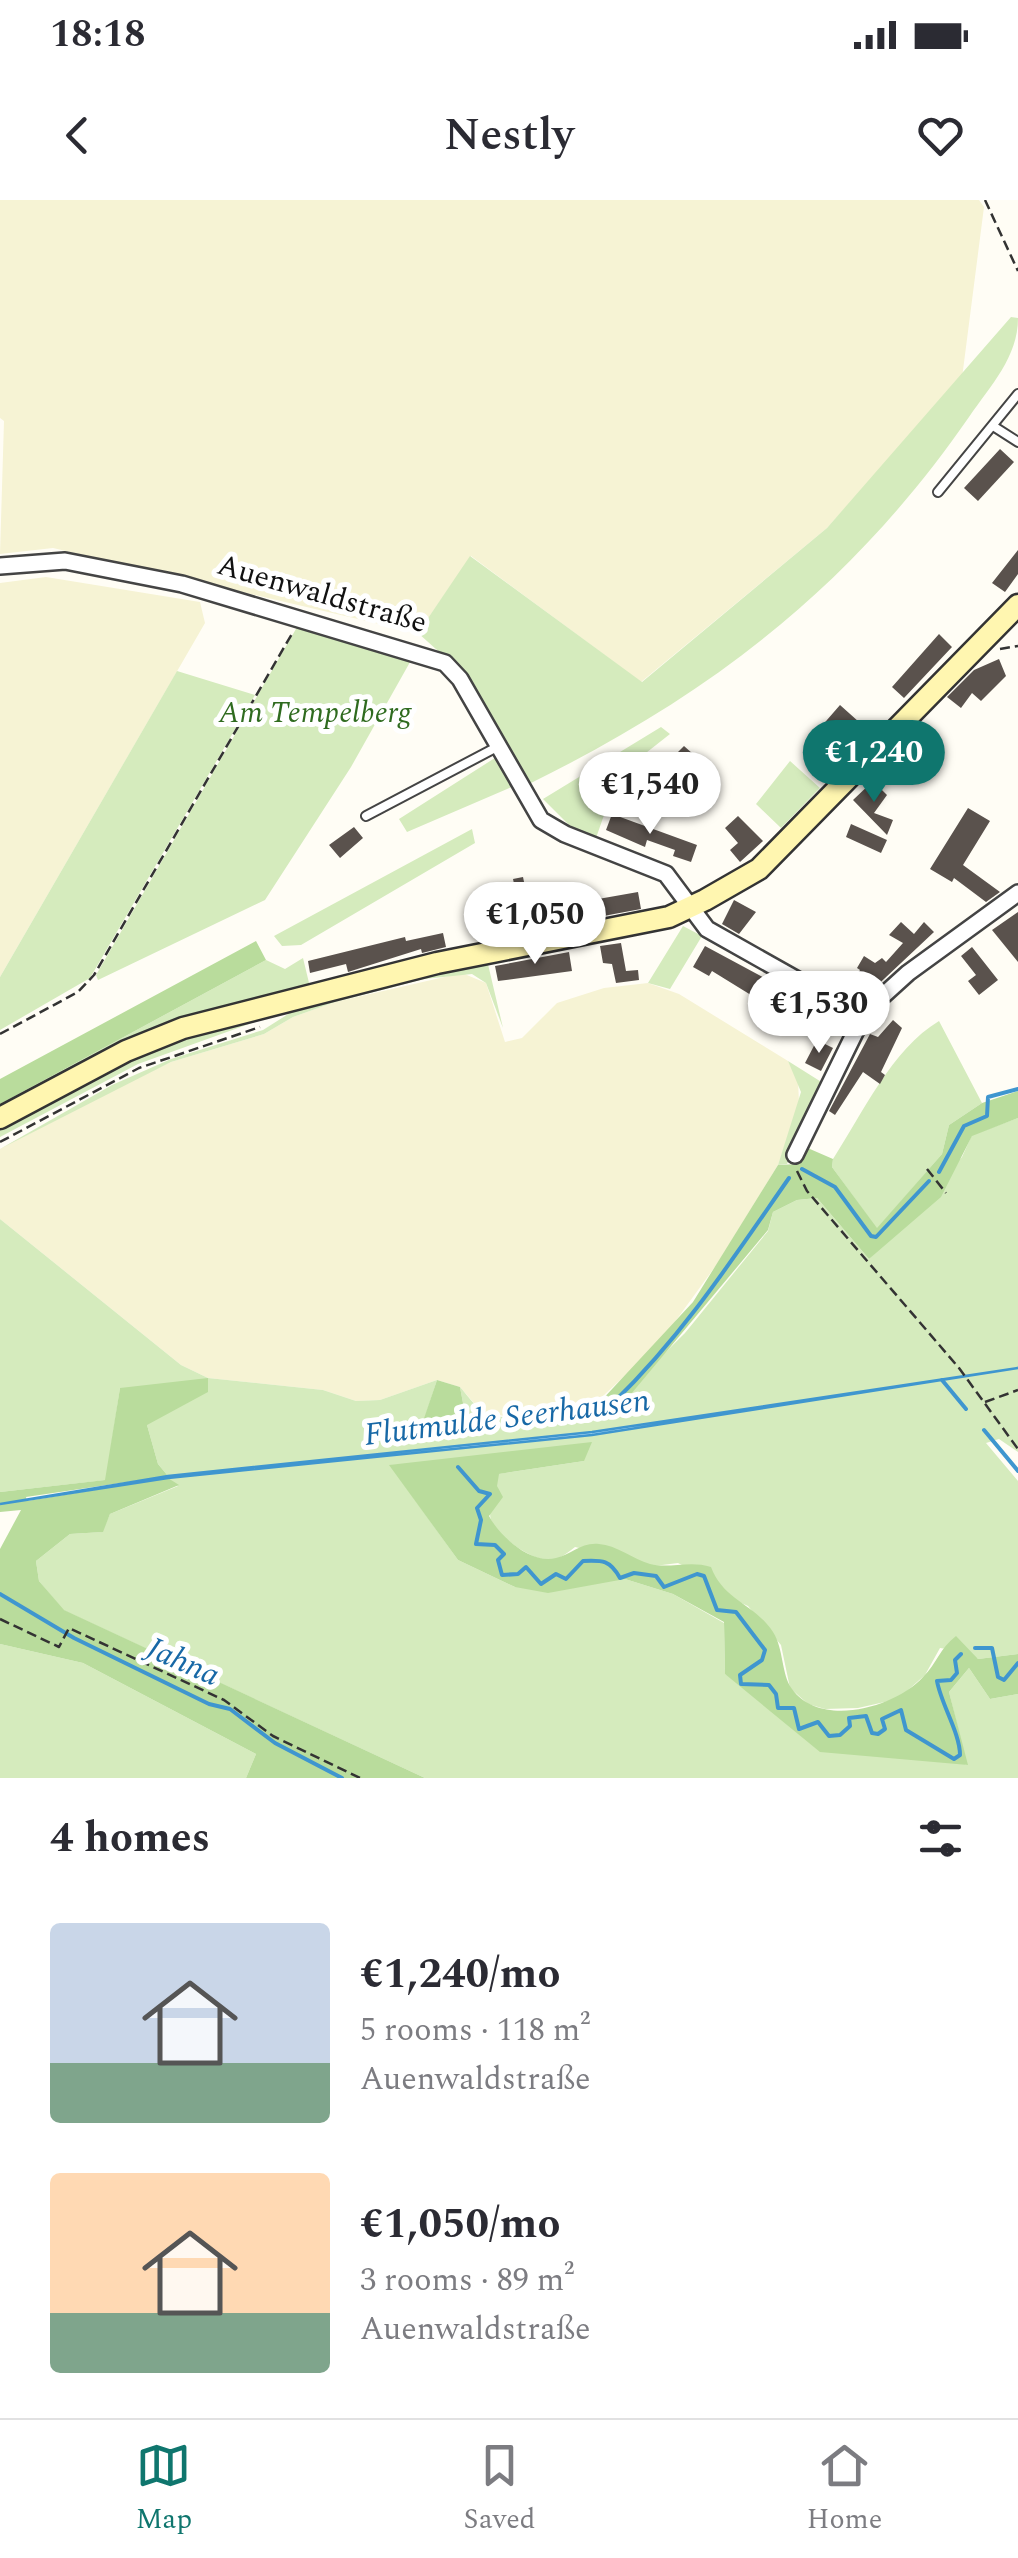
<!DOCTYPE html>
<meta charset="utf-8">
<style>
body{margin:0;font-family:Spectral,serif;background:#f7f7f7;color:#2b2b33;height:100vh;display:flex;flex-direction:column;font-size:38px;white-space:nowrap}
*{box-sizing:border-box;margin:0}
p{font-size:32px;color:#7c7c81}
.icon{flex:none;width:55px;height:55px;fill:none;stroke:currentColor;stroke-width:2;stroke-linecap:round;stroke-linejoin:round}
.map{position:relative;height:1578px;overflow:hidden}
.panel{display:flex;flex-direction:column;background:#fff;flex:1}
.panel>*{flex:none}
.price{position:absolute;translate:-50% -85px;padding:0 22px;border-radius:35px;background:#fff;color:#222;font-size:32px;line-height:65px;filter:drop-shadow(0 2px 5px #0008)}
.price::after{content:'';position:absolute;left:50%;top:60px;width:30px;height:22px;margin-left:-15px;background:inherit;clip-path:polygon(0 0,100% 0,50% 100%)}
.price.active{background:#0f766e;color:#fff}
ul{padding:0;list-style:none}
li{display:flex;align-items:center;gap:30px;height:250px;padding:0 50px}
li span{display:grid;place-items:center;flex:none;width:280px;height:200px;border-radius:10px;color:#555}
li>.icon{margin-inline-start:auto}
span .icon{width:120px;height:120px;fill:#fffc;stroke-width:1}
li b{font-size:42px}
h2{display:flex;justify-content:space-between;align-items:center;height:120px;padding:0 50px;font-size:42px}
.status{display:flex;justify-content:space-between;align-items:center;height:70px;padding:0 50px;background:#fff;direction:ltr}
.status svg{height:28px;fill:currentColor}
header{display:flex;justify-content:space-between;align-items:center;height:130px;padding:0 50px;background:#fff;font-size:45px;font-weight:600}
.menu{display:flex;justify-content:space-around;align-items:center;height:140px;border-top:2px solid #e1e1e2;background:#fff;font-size:28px;color:#7c7c81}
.menu a{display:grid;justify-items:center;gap:5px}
.menu .active{color:#0f766e}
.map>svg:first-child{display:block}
.farmland{fill:#f6f3d4}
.green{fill:#d5ebbd}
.forest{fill:#b9dc9c}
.water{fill:#b9e0f7;stroke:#3f96cf;stroke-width:2.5}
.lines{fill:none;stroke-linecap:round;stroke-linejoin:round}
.stream{stroke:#3f96cf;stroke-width:4}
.building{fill:#5a524d}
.lane-casing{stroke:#444;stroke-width:12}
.street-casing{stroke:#444;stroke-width:20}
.secondary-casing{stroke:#333;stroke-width:25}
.path{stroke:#333;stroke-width:2.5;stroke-dasharray:10 5;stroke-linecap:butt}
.lane{stroke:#fff;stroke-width:8}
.street{stroke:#fff;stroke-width:15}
.secondary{stroke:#fff6b0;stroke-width:20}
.labels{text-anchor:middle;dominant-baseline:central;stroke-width:10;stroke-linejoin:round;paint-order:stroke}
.street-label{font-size:30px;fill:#111;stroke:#fff}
.park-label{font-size:30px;font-style:italic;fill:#2f6b1f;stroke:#fff}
.water-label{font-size:32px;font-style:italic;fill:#1768a6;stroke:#fff}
</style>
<div class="status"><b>18:18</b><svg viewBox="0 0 49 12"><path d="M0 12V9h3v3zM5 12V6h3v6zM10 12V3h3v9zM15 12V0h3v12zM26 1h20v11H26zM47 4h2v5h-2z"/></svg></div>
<header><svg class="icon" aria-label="back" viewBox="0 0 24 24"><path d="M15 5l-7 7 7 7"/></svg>Nestly<svg class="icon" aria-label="heart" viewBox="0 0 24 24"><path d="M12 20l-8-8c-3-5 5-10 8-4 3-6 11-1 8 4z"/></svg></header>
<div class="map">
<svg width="1018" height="1578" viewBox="0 0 1018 1578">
<rect width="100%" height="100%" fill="#fffdf5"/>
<!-- farmland -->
<path class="farmland" d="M0,0H979L984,7L962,178L827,328L641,482L471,356L418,433L53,348L0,354L4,221L0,218Z
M46,377L200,402L205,423L0,777V383Z
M462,773L486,783L505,842L522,838L557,803L604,788L648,783L679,794L788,861L798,880L799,903L778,965L717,1064L658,1145L590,1208L534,1218L496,1215L480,1210L460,1187L437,1180L380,1200L356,1201L323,1190L208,1178L181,1165L0,1019V949L85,903L171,862L264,834L293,817L335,802Z"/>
<!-- green -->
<path class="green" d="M1011,117L1018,118C1018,157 991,185 969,217C852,386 712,494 529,584L466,476L418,433L470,356L642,482L827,328Z
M300,422L414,455L351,567L265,700L98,780L96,775Z
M177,471L255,495L90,778L0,830V777Z
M661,527L670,534L618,575L596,638L570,626L543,599Z
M498,556L514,586L407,632L399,619Z
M790,561L820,588L781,628L756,604Z
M472,629L475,643L301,745L282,746L274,736Z
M683,726L702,736L670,789L648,783Z
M303,758L310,787L0,912V904L266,760L285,769Z
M487,760L503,828L486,783L472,774L424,779L335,802L293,817L264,834L171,862L0,949L112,885L171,859L263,830L293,811Z
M271,816L138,864L0,937V924L150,845Z
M939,821L982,903L949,925L942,954L877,1029L832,967L833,959C862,914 892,849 939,821Z
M788,861L823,883L787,964L778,965L801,892Z
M1018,918V1252L999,1239L986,1243L1018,1281V1454L978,1459L966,1452L940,1448L925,1475L898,1499L858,1508L825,1509L808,1504L790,1488L781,1445L748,1406L728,1397L717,1383L678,1363L654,1366L575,1347C566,1354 558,1361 546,1360C531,1359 497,1337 491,1320C487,1308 497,1288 498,1274L584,1261L390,1265L458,1360L515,1387L625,1379L673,1394L724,1423L725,1474L967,1565L949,1492L969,1468L990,1499L1018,1494V1578H425L63,1410L39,1381L36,1361L70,1334L102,1332L110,1314L178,1286L168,1278L591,1232L168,1276L158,1264L147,1225L120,1188L106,1280L0,1292V1019L181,1165L208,1178L323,1190L356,1201L380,1200L437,1180L417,1242L469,1235L460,1187C467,1195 474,1205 482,1210C511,1227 573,1218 600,1202L607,1210L685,1133L768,1031L773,1012L797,1000L817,998L869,1059L962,957L972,935Z
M0,1444L83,1463L256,1554L246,1578H0Z"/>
<!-- forest -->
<path class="forest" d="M256,741L266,760L0,904V879Z
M1018,891V918L972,936L941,997L869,1059L817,998L797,1000L773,1012L768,1030L616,1212L600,1202L693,1102L778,965L798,964L803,946L833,959L832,967L877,1028L942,954L949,925L982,903Z
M208,1178V1192L147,1225L158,1264L168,1276L26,1297L27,1301L168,1278L179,1285L110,1314L103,1332L70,1334L36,1361L39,1381L64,1410L425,1578H246L256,1554L83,1463L0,1444V1349L21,1310L0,1312V1292L105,1280L120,1188Z
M437,1180L460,1187L469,1235L416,1242Z
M592,1242L584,1261L499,1274L497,1286L503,1297L489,1316C500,1337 532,1365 556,1358C571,1355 581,1342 599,1344C616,1345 633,1359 650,1364C669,1369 690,1360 711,1367C723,1400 755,1404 773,1432C784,1449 781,1474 792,1489C821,1529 896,1507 923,1477C937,1463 940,1448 956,1436L978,1459L1018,1454V1494L990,1499L969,1468L949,1492L968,1565L820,1552L725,1474L724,1422L673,1394L625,1379L548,1393L515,1387L458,1360L389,1265Z"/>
<!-- water -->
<path class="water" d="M1018,1168L592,1235L168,1278L0,1304L168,1276L592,1232Z"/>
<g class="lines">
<!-- stream -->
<path class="stream" d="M802,969L835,987L871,1036L876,1037L929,981
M939,972L964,926L987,916L988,897L1018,889
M942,1180L966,1209
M614,1202C684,1134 734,1057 789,978
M984,1230L1018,1271
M458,1267L479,1291L490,1294L477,1308L481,1320L476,1344L495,1345L504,1354L498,1360L502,1375L518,1374L526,1367L541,1384L556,1374L566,1379L583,1361C603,1360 610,1360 620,1378L634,1373L656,1376L664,1387L697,1374L704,1376L717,1410L736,1412L765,1450L762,1460L740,1475L741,1484L769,1485L776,1494L778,1508H794L799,1529L818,1522L829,1536L840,1535L850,1526L849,1518L866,1516L872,1533L878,1534L885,1529L882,1519L901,1510L906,1530L954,1559L960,1555C960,1533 941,1504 937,1481L951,1480L957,1473L955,1460L961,1454
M0,1394L74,1438L209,1504L230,1509L275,1543L342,1578
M975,1448H992L998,1477L1004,1480L1018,1463"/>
</g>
<!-- building -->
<path class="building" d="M1000,249L1014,262L978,301L964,288Z
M1018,350V374L1005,392L992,383Z
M939,434L952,447L904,498L892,487Z
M999,459L1006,476L981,501L972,493L961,508L947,497L974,470Z
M840,505L859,522L826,560L807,543Z
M924,529L939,544L918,564L904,549Z
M684,546L711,570L703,579L697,573L690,593L677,589L686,563L676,554Z
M873,581L887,595L874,613L893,620L887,635L853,600Z
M968,608L990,621L963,665L1000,692L986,702L954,678L952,682L930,669Z
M612,614L697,645L691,662L673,656L675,650L647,640L645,647L606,630Z
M738,616L763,641L740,662L730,650L738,643L725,628Z
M851,624L887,640L881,653L846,637Z
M354,627L363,638L340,658L329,645Z
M523,677L530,711L638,692L641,709L501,735L498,716L520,712L513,679Z
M734,700L756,712L739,734L722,724Z
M1018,712V762L992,730Z
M901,722L914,734L924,722L934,732L868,794L851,784L860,770L857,768L864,756L875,763L882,758L886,762L903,743L889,735Z
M443,733L446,747L422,753L421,749L348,772L346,764L310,773L308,761L405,737L406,741Z
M621,743L626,771L638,770L639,780L616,783L612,764L603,763L600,746Z
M705,746L770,781L759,800L712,771L709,776L693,767Z
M972,747L998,780L979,795L968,781L976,775L961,756Z
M569,752L572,771L498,781L495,766Z
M893,820L902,828L881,872L885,875L880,884L863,872L835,915L829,911L870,834L878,837Z
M817,840L833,848L821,871L805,863Z"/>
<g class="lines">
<!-- lane casing -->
<g class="lane-casing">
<path id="lane" d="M993,226L1018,242
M938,292L1018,194
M366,616L497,547"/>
</g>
<!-- street casing -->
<g class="street-casing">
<path id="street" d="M0,366L65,361L182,384L445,463L460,479L541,620L565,634L666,674L707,729L833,800L865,812
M865,812L908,773L1018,693
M795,955L865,812"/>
</g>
<!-- secondary casing -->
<g class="secondary-casing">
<path id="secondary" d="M0,918L126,851L183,828L437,763L669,717L705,700L759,669L1018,405"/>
</g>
<!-- path -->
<path class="path" d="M985,0L1018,71
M1000,449L1018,446
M0,834L78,792L94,775L293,432
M0,942L139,868L260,827
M927,969L946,993
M797,971L807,991L959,1168L1018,1249
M985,1202L1018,1190
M0,1419L59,1447L69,1428L224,1500L273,1536L360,1578"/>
<!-- lane -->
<use href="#lane" class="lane"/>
<!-- street -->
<use href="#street" class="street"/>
<!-- secondary -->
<use href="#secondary" class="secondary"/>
</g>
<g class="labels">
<!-- street labels -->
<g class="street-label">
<text transform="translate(322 394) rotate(16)">Auenwaldstraße</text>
</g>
<!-- park labels -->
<g class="park-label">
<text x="315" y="513">Am Tempelberg</text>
</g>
<!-- water labels -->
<g class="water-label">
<text transform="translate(507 1218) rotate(-7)">Flutmulde Seerhausen</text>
<text transform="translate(183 1462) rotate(24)">Jahna</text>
</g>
</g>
</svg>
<b class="price active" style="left:874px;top:605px">€1,240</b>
<b class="price" style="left:650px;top:637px">€1,540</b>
<b class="price" style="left:535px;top:767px">€1,050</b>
<b class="price" style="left:819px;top:856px">€1,530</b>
</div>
<section class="panel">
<h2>4 homes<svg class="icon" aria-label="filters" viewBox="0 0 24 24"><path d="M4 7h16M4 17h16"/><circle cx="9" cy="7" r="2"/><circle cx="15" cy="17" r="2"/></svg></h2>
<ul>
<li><span style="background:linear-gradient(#c9d6e8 70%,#7fa58c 0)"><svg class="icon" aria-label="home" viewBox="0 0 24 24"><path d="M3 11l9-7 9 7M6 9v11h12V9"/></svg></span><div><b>€1,240/mo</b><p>5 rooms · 118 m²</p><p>Auenwaldstraße</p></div></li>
<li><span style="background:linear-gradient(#ffd9b3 70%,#7fa58c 0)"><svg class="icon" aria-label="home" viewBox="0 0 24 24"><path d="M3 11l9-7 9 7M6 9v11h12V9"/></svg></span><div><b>€1,050/mo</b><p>3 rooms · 89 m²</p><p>Auenwaldstraße</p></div></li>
</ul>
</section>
<nav class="menu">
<a class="active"><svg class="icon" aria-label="map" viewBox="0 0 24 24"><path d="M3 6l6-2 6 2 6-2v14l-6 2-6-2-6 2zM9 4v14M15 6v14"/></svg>Map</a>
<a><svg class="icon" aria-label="saved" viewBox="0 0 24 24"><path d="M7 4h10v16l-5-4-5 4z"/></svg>Saved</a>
<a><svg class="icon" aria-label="home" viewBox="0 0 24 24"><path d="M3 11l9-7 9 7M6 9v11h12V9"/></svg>Home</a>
</nav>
